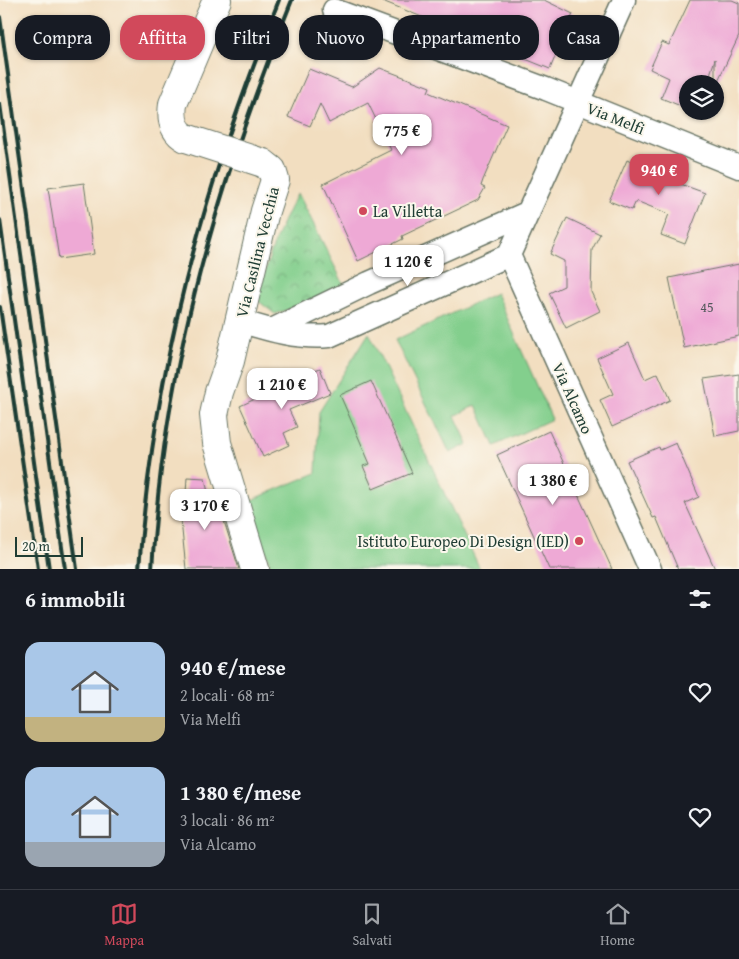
<!DOCTYPE html>
<html lang="it">
<meta charset="utf-8">
<style>
body{margin:0;font-family:"Gentium Book Plus",serif;background:#20242c;color:#f1f3f6;height:100vh;display:flex;flex-direction:column;font-size:19px;white-space:nowrap}
*{box-sizing:border-box;margin:0}
p{font-size:16px;color:#9ea1a6}
.icon{flex:none;width:28px;height:28px;fill:none;stroke:currentColor;stroke-width:2;stroke-linecap:round;stroke-linejoin:round}
.map{position:relative;height:569px;overflow:hidden}
.panel{display:flex;flex-direction:column;background:#171b24;flex:1}
.panel>*{flex:none}
.guide{position:absolute;left:15px;top:15px;width:710px;height:45px;display:flex;gap:10px}
.tools{position:absolute;left:679px;top:75px;display:grid;gap:10px}
.tools a{display:grid;place-items:center;width:45px;height:45px;border-radius:50%;background:#171b24;box-shadow:0 1px 4px #0004;font-size:25px}
.scale{position:absolute;left:15px;bottom:12px;width:68px;box-sizing:border-box;padding-left:5px;border:2px solid #1f3d34;border-top:0;font-size:14px;line-height:18px;white-space:nowrap;color:#1f3d34;-webkit-text-stroke:4px #fbf7ec;paint-order:stroke}
.price{position:absolute;translate:-50% -42px;padding:0 11px;border-radius:10px;background:#fff;color:#222;font-size:16px;line-height:32px;filter:drop-shadow(0 1px 2px #0008)}
.price::after{content:'';position:absolute;left:50%;top:30px;width:15px;height:11px;margin-left:-8px;background:inherit;clip-path:polygon(0 0,100% 0,50% 100%)}
.price.selected{background:#d1495b;color:#fff}
ul{padding:0;list-style:none}
li{display:flex;align-items:center;gap:15px;height:125px;padding:0 25px}
li span{display:grid;place-items:center;flex:none;width:140px;height:100px;border-radius:15px;color:#555}
li>.icon{margin-inline-start:auto}
span .icon{width:60px;height:60px;fill:#fffc;stroke-width:1}
li b{font-size:21px}
h2{display:flex;justify-content:space-between;align-items:center;height:60px;padding:0 25px;font-size:21px}
.pill{padding:0 18px;border-radius:20px;background:#171b24;box-shadow:0 1px 4px #0004;font-size:18px;line-height:45px}
.pill.selected{background:#d1495b;color:#fff}
.menu{display:flex;justify-content:space-around;align-items:center;height:70px;border-top:1px solid #363941;background:#171b24;font-size:14px;color:#9ea1a6}
.menu a{display:grid;justify-items:center;gap:2px}
.menu .selected{color:#d1495b}
.map>svg:first-child{display:block}
.green{fill:#83cf8d;stroke:#518660}
.park{fill:url(#park-crowns);stroke:#518660}
.building{fill:#eea9d5}
.lines{fill:none;stroke-linecap:round;stroke-linejoin:round}
.minor-casing{stroke:#697565;stroke-width:25}
.tertiary-casing{stroke:#697565;stroke-width:30}
.minor{stroke:#fff;stroke-width:22}
.tertiary{stroke:#fff;stroke-width:28}
.rail{stroke:#1f3d34;stroke-width:4}
.tertiary-bridge-casing{stroke:#697565;stroke-width:30;stroke-linecap:butt}
.tertiary-bridge{stroke:#fff;stroke-width:28}
.poi-dot{fill:#d1495b;stroke:#fbf7ec;stroke-width:2}
.labels{text-anchor:middle;dominant-baseline:central;stroke-width:4;stroke-linejoin:round;paint-order:stroke}
.number-label{font-size:14px;fill:#53585c}
.street-label{font-size:16px;fill:#1f3d34;stroke:#fbf7ec}
.poi-label{font-size:16px;fill:#1f3d34;stroke:#fbf7ec;text-anchor:start}
</style>
<div class="map">
<svg width="739" height="569" viewBox="0 0 739 569">
<defs>
<pattern id="park-crowns" width="20" height="18" patternUnits="userSpaceOnUse" patternTransform="scale(1.25)"><rect width="20" height="18" fill="#83cf8d"/><path d="M2 6a3 3 0 1 1 6 0M12 15a3 3 0 1 1 6 0" fill="none" stroke="#6ba974"/></pattern>
</defs>
<rect width="100%" height="100%" fill="#fbf7ec"/>
<filter id="ink" filterUnits="userSpaceOnUse"><feTurbulence type="fractalNoise" baseFrequency=".02" numOctaves="2"/><feDisplacementMap in="SourceGraphic" scale="10" xChannelSelector="R" yChannelSelector="G"/><feConvolveMatrix kernelMatrix="1 2 1 2 8 2 1 2 1" color-interpolation-filters="sRGB"/></filter>
<filter id="wash" filterUnits="userSpaceOnUse"><feTurbulence type="fractalNoise" baseFrequency=".0096" numOctaves="4" result="noise"/><feDisplacementMap in="SourceGraphic" scale="20" xChannelSelector="R" yChannelSelector="G"/><feGaussianBlur stdDeviation="1.12" result="paint"/><feColorMatrix in="noise" values="0 0 0 0 0 0 0 0 0 0 0 0 0 0 0 0 0 1.4 0 .05"/><feComposite in="paint" operator="in"/></filter>
<g filter="url(#wash)">
<rect width="100%" height="100%" fill="#f2dec0"/>
<!-- green -->
<path class="green" d="M496,293L552,419L494,446L476,405L455,416L468,444L450,453L395,340Z
M369,333L480,569H272L247,502L316,473L319,412Z"/>
<!-- park -->
<path class="park" d="M298,193L344,285L310,302L275,314L257,300C268,260 277,229 298,193Z"/>
<g id="blocks">
<!-- building -->
<path class="building" d="M380,0H544L573,14L550,69Z
M690,0H732L739,3V36L715,87V59L707,84H688V109L661,98L669,78L650,69L662,42L669,45Z
M380,68L430,87L428,92L507,125L483,180L481,186L485,188L478,200L402,236L403,239L358,261L323,184L391,150L368,103L329,123L320,104L310,126L288,117L309,69L352,87Z
M644,159L678,173L675,182L705,193L685,244L661,235L669,214L636,201L632,210L609,201L627,160L641,167Z
M84,183L94,254L59,259L48,188Z
M567,218L600,234L592,250L591,292L600,311L566,328L549,293L564,286V261L550,254Z
M739,264V336L684,348L669,278Z
M629,343L645,379L658,373L670,400L612,427L600,400L613,394L597,358Z
M320,368L330,393L289,410L297,427L284,433L289,445L263,457L240,406L279,388L278,386Z
M739,374V431L715,436L704,379Z
M371,381L412,473L373,489L363,466L370,464L340,395Z
M549,431L612,569H549L497,455Z
M676,443L699,497L685,503L715,569H678L656,517L653,518L627,461L659,447L660,450Z
M187,477L205,478L211,508H215L216,518L222,515L239,569H186L180,511L185,510Z"/>
</g>
</g>
<g filter="url(#ink)">
<use href="#blocks" fill-opacity="0" stroke="#697565" stroke-width="1"/>
<g class="lines">
<!-- minor casing -->
<g class="minor-casing">
<path id="minor" d="M334,10L546,89L739,167
M509,255L650,569
M240,321C268,330 299,339 329,336L509,255L624,0
M272,330L369,283L529,212"/>
</g>
<!-- tertiary casing -->
<g class="tertiary-casing">
<path id="tertiary" d="M186,138C173,131 171,118 173,104L217,0
M255,569L217,443L214,415L219,392L230,361L265,211L275,180L272,170L263,163"/>
</g>
<!-- minor -->
<use href="#minor" class="minor"/>
<!-- tertiary -->
<use href="#tertiary" class="tertiary"/>
<!-- rail -->
<path class="rail" d="M0,17L77,569
M0,104L65,569
M0,220L49,569
M0,307L38,569
M139,569C148,444 172,320 208,200C228,133 253,66 279,0
M152,569C155,520 160,470 168,422C191,277 237,136 292,0"/>
<!-- tertiary-bridge casing -->
<g class="tertiary-bridge-casing">
<path id="tertiary-bridge" d="M186,138L263,163"/>
</g>
<!-- tertiary-bridge -->
<use href="#tertiary-bridge" class="tertiary-bridge"/>
</g>
</g>
<!-- markers -->
<g class="poi-dot">
<circle cx="363" cy="211" r="5"/>
<circle cx="579" cy="541" r="5"/>
</g>
<g class="labels">
<!-- number labels -->
<g class="number-label">
<text x="707" y="307">45</text>
</g>
<!-- street labels -->
<g class="street-label">
<text transform="translate(616 118) rotate(22)">Via Melfi</text>
<text transform="translate(257 252) rotate(-76)">Via Casilina Vecchia</text>
<text transform="translate(573 398) rotate(66)">Via Alcamo</text>
</g>
<!-- poi labels -->
<g class="poi-label">
<text x="373" y="211">La Villetta</text>
<text x="569" y="541" text-anchor="end">Istituto Europeo Di Design (IED)</text>
</g>
</g>
</svg>
<div class="tools">
<a><svg class="icon" aria-label="layers" viewBox="0 0 24 24"><path d="M12 4l9 5-9 5-9-5zM3 14l9 5 9-5"/></svg></a>
</div>
<div class="scale">20 m</div>
<b class="price" style="left:402px;top:156px">775 €</b>
<b class="price selected" style="left:659px;top:196px">940 €</b>
<b class="price" style="left:408px;top:287px">1 120 €</b>
<b class="price" style="left:282px;top:410px">1 210 €</b>
<b class="price" style="left:553px;top:506px">1 380 €</b>
<b class="price" style="left:205px;top:531px">3 170 €</b>
<div class="guide">
<a class="pill">Compra</a>
<a class="pill selected">Affitta</a>
<a class="pill">Filtri</a>
<a class="pill">Nuovo</a>
<a class="pill">Appartamento</a>
<a class="pill">Casa</a>
</div>
</div>
<section class="panel">
<h2>6 immobili<svg class="icon" aria-label="filters" viewBox="0 0 24 24"><path d="M4 7h16M4 17h16"/><circle cx="9" cy="7" r="2"/><circle cx="15" cy="17" r="2"/></svg></h2>
<ul>
<li><span style="background:linear-gradient(#a9c7e8 75%,#c2b280 0)"><svg class="icon" aria-label="home" viewBox="0 0 24 24"><path d="M3 11l9-7 9 7M6 9v11h12V9"/></svg></span><div><b>940 €/mese</b><p>2 locali · 68 m²</p><p>Via Melfi</p></div><svg class="icon" aria-label="heart" viewBox="0 0 24 24"><path d="M12 20l-8-8c-3-5 5-10 8-4 3-6 11-1 8 4z"/></svg></li>
<li><span style="background:linear-gradient(#a9c7e8 75%,#9aa5b1 0)"><svg class="icon" aria-label="home" viewBox="0 0 24 24"><path d="M3 11l9-7 9 7M6 9v11h12V9"/></svg></span><div><b>1 380 €/mese</b><p>3 locali · 86 m²</p><p>Via Alcamo</p></div><svg class="icon" aria-label="heart" viewBox="0 0 24 24"><path d="M12 20l-8-8c-3-5 5-10 8-4 3-6 11-1 8 4z"/></svg></li>
</ul>
</section>
<nav class="menu">
<a class="selected"><svg class="icon" aria-label="map" viewBox="0 0 24 24"><path d="M3 6l6-2 6 2 6-2v14l-6 2-6-2-6 2zM9 4v14M15 6v14"/></svg>Mappa</a>
<a><svg class="icon" aria-label="saved" viewBox="0 0 24 24"><path d="M7 4h10v16l-5-4-5 4z"/></svg>Salvati</a>
<a><svg class="icon" aria-label="home" viewBox="0 0 24 24"><path d="M3 11l9-7 9 7M6 9v11h12V9"/></svg>Home</a>
</nav>
